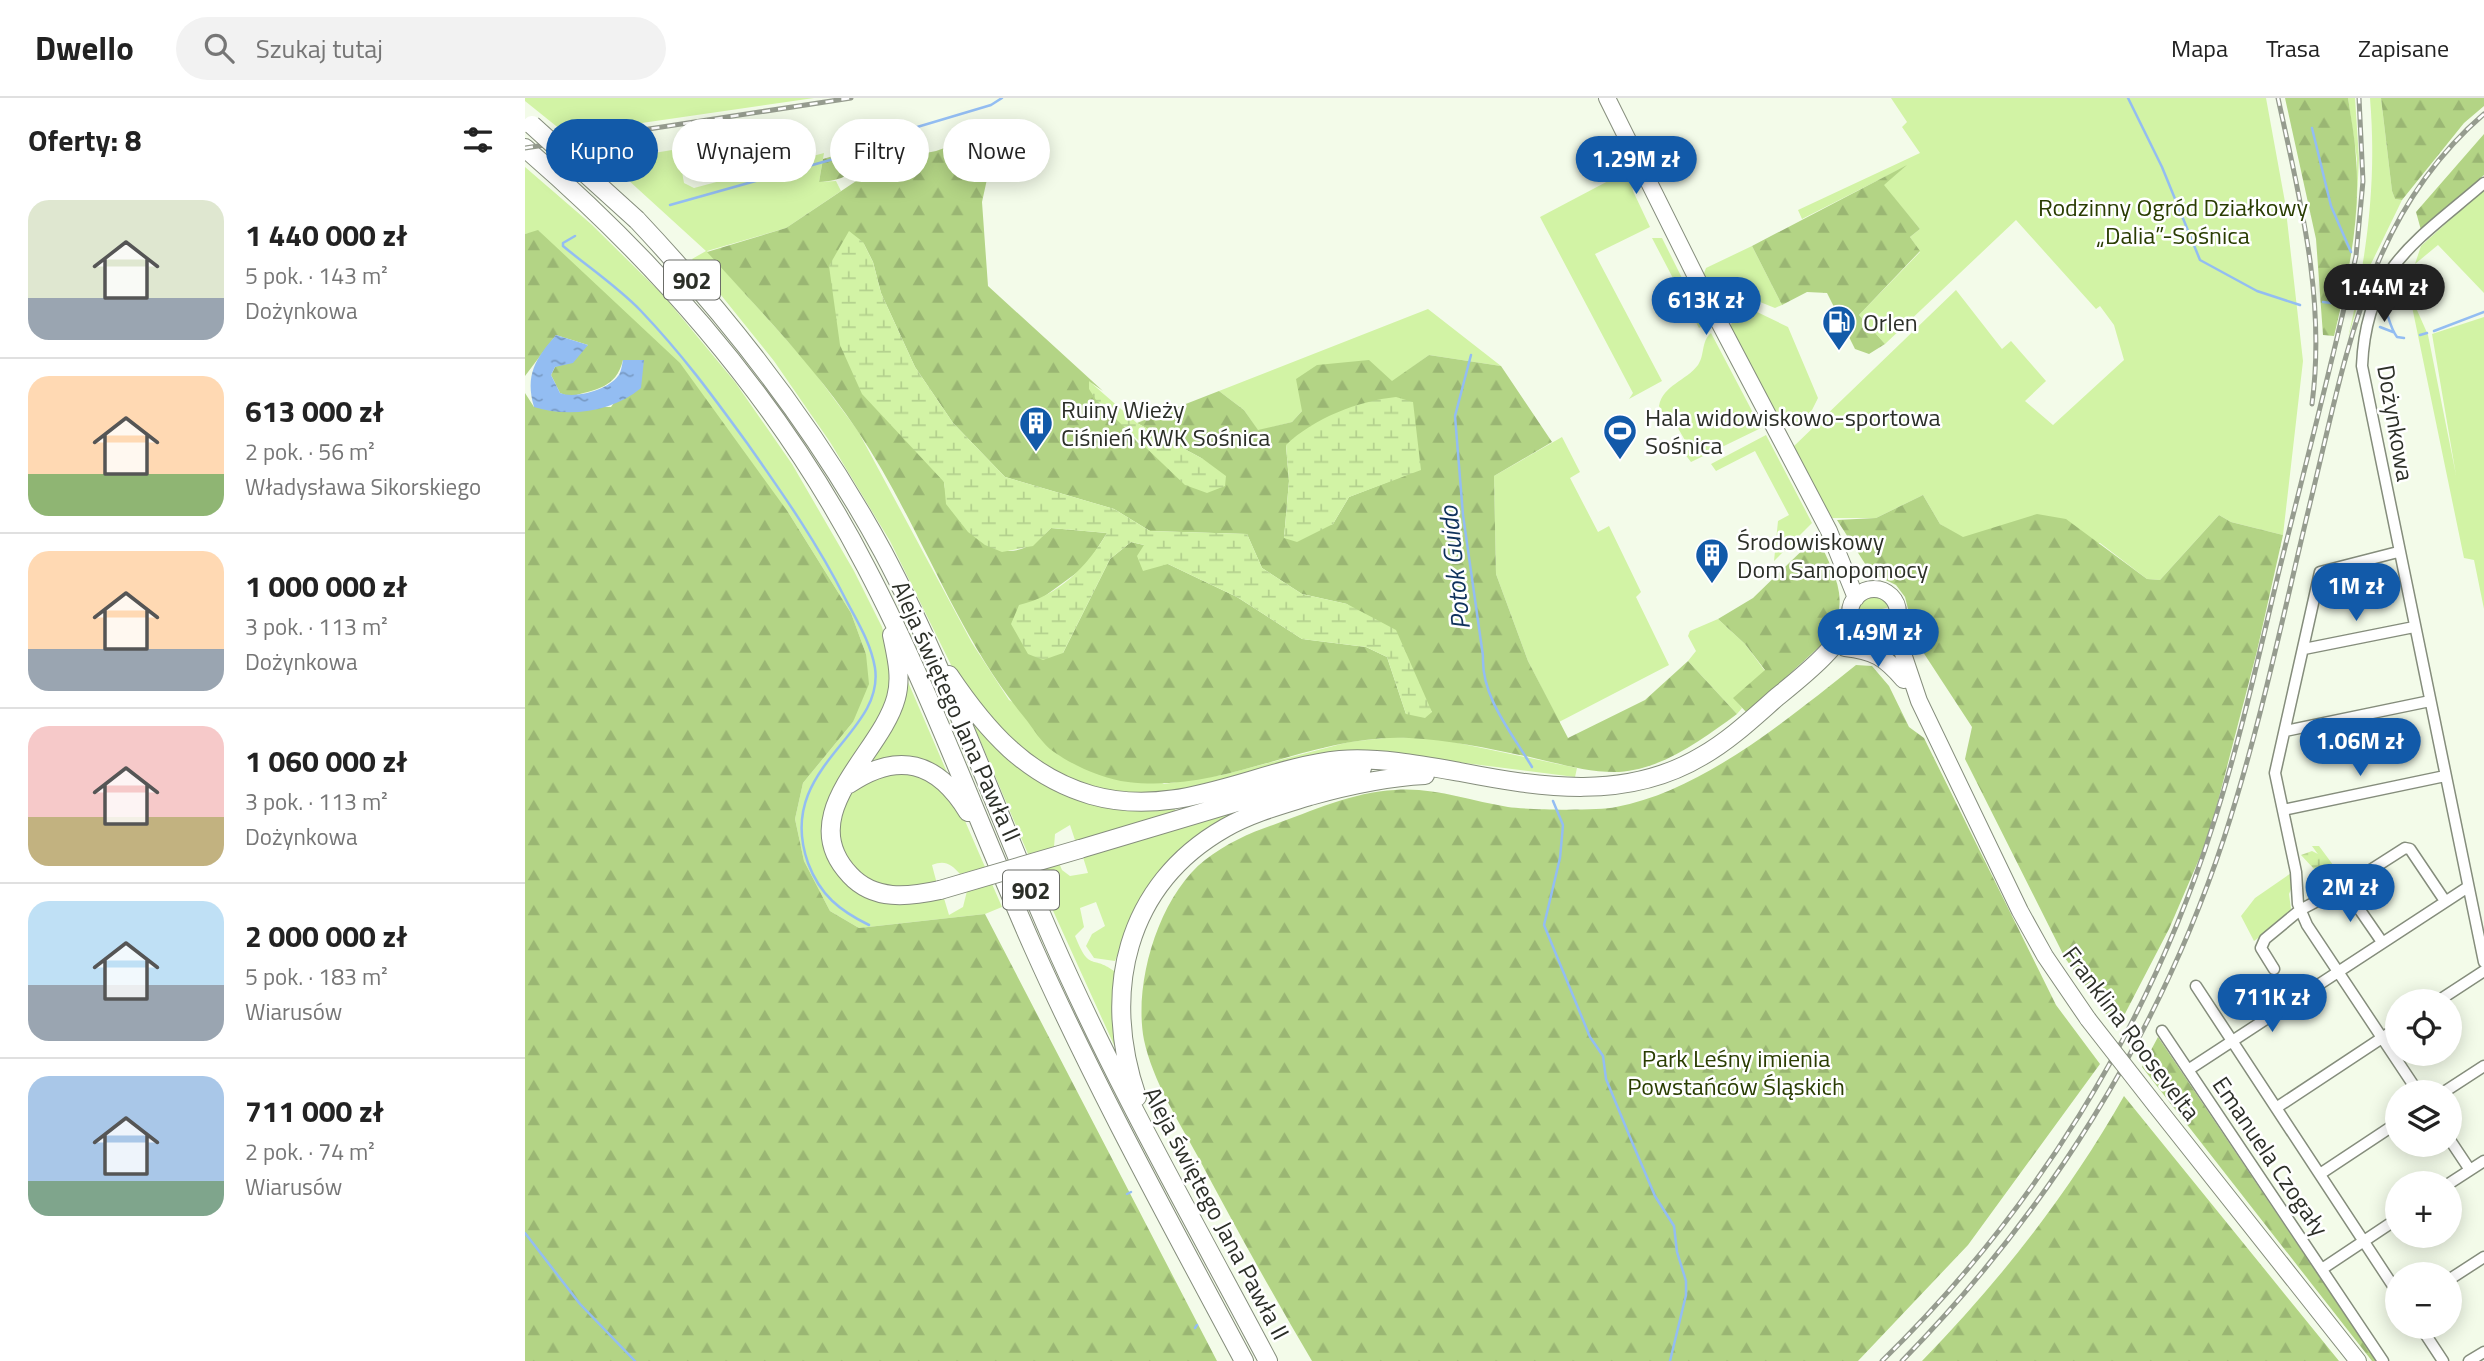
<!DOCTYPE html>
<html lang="pl">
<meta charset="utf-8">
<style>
body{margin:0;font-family:"Titillium Web",sans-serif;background:#f2f2f2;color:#222;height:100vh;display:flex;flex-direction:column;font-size:26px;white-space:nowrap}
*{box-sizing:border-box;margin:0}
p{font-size:23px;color:#767676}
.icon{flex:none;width:38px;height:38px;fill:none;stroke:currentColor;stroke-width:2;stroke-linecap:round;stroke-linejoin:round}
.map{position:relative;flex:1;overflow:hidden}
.sheet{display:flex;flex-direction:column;background:#fff;width:525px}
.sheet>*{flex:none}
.guide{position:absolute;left:21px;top:21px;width:665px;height:63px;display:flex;gap:14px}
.buttons{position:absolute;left:1860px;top:891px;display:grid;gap:14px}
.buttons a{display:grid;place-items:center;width:77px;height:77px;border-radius:50%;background:#fff;box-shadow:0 4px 18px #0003;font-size:35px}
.price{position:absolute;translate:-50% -60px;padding:0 16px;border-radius:24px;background:#125aa9;color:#fff;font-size:23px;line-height:46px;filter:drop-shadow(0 2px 4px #0008)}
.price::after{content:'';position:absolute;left:50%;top:42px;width:21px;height:16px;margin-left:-10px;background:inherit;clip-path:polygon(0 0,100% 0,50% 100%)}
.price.on{background:#222;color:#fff}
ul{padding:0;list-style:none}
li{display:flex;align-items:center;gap:21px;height:175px;padding:0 28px}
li+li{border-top:2px solid #e0e0e0}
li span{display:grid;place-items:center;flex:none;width:196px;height:140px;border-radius:21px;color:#555}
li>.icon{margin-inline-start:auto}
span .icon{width:84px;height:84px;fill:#fffc;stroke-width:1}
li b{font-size:30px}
h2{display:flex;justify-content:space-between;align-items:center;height:84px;padding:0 28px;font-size:30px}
.tag{padding:0 24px;border-radius:32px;background:#fff;box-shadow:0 4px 18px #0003;font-size:24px;line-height:63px}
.tag.on{background:#125aa9;color:#fff}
header{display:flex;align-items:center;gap:42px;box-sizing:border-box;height:98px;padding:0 35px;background:#fff;border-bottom:2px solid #e0e0e0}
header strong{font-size:33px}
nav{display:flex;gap:38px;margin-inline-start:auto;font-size:24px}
.search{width:490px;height:63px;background:#f2f2f2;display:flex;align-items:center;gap:18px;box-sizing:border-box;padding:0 24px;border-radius:38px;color:#767676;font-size:26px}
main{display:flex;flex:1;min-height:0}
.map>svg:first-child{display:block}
.green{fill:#d2f3a5}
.forest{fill:url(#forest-firs);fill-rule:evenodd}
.wetland{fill:url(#wetland-marsh)}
.water{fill:url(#water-ripples)}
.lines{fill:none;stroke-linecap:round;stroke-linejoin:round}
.stream{stroke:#93bdf2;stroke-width:2.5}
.street-casing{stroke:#858d7c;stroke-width:13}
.secondary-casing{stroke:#858d7c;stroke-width:18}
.primary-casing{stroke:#858d7c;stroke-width:20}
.street{stroke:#fff;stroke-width:10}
.secondary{stroke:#fff;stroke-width:16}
.primary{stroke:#fff;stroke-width:18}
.rail-casing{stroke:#969c8f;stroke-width:5}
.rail{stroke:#fff;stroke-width:2.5;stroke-dasharray:8;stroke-linecap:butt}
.secondary-bridge-casing{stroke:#858d7c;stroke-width:18;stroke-linecap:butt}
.primary-bridge-casing{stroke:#858d7c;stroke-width:20;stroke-linecap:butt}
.secondary-bridge{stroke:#fff;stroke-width:16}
.primary-bridge{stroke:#fff;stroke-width:18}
.labels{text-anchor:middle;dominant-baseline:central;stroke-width:5;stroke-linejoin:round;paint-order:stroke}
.shield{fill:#fff;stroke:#6b6d68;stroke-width:2}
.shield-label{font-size:23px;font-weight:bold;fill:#2c2f28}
.park-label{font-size:24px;fill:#2a3d02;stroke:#fff}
.poi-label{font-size:24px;fill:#2c2f28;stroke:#fff;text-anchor:start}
.street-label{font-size:24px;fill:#2c2f28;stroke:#fff}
.water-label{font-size:26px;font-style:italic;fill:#0f325c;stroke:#fff}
</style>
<header>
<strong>Dwello</strong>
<div class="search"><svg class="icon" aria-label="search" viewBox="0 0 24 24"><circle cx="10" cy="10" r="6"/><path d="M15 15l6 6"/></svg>Szukaj tutaj</div>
<nav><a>Mapa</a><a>Trasa</a><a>Zapisane</a></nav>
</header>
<main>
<section class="sheet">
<h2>Oferty: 8<svg class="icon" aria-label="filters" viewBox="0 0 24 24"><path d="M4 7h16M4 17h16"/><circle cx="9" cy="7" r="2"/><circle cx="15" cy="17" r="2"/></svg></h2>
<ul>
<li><span style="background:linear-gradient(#dfe7d0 70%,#9aa5b1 0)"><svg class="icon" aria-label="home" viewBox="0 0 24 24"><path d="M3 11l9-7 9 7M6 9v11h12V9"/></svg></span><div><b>1 440 000 zł</b><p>5 pok. · 143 m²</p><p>Dożynkowa</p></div></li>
<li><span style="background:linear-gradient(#ffd9b3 70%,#8fb573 0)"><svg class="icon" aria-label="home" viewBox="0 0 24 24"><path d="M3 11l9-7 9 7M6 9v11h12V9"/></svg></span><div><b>613 000 zł</b><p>2 pok. · 56 m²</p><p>Władysława Sikorskiego</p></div></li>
<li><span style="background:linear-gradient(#ffd9b3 70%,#9aa5b1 0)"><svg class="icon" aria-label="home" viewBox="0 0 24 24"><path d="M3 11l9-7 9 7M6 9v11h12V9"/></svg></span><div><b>1 000 000 zł</b><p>3 pok. · 113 m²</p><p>Dożynkowa</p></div></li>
<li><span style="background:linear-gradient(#f6c9c9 65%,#c2b280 0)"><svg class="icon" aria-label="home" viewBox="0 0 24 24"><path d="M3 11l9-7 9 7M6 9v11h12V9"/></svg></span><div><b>1 060 000 zł</b><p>3 pok. · 113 m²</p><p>Dożynkowa</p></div></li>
<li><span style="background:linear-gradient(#bfe0f5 60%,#9aa5b1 0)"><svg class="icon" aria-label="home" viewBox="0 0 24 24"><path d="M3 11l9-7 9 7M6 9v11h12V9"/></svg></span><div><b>2 000 000 zł</b><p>5 pok. · 183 m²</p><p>Wiarusów</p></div></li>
<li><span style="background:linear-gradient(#a9c7e8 75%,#7fa58c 0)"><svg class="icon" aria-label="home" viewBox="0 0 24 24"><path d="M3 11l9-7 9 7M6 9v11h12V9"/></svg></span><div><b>711 000 zł</b><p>2 pok. · 74 m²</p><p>Wiarusów</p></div></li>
</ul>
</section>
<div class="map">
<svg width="1959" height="1263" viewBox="0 0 1959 1263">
<defs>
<pattern id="forest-firs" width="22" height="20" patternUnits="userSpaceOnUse" patternTransform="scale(1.75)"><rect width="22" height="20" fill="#b3d485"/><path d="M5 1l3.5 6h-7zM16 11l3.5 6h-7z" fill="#9ab673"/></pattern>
<pattern id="wetland-marsh" width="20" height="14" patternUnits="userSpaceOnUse" patternTransform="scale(1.75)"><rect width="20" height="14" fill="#d2f3a5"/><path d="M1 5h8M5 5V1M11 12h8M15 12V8" fill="none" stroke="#b4d18e"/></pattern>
<pattern id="water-ripples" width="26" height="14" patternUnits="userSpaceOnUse" patternTransform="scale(1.75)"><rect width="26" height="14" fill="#93bdf2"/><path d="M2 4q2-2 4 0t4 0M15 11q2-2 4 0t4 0" fill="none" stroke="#789ac4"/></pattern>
</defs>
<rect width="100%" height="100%" fill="#f3fbe9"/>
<!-- green -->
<path class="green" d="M0,0H289L41,36L0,3Z
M1366,0H1741L1760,104L1778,263L1758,437L1706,424L1694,417L1635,482L1622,481L1575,445L1439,441L1415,426L1398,397L1351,420H1307L1268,349L1431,192L1477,251L1486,243L1521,283L1500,303L1528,327L1599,262L1589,227L1575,208L1571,211L1491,122L1360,246L1334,217L1395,154L1385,139L1395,131L1358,87L1379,69L1277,121L1273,112L1395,55L1377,29L1382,24Z
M1823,0H1830L1834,61L1831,118L1832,61Z
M1845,0H1856L1867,93L1870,101L1877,102L1843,172L1823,240C1842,157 1852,85 1845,0Z
M109,40L123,56L153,51L159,85L169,90L299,55L294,84L311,83L316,93L261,130L182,153L284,267L333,333L447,545L484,602L639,686L697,677L824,644L868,639L914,641L1052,670L1050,679L900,660L627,700L562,691L492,652L431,577L365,443L305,344L249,263L167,161L181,153L79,60L55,49Z
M0,69L66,126L138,197L210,284L267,366L329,473L357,529L367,564L364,603L308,693L319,781L418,797L424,817L438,809L442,793L467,786L477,809L460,816L334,830L305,813L279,763L270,721L278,685L328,624L341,556L326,515L263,414L14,133L0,136Z
M1104,72L1108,93L1125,129L1070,156L1137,283L1104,301L1108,295L1015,119Z
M1959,91V195L1913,147L1890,166L1896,148Z
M1127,140H1137L1180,226L1174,230Z
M1227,148L1257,207L1250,210L1230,202L1208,207L1189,202L1178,178L1181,170Z
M1884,194L1903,237L1931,377L1907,236L1959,219V511L1949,462L1939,460Z
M903,211L976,268L904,257L867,284L777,313L767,324L733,333L719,312L694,293Z
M1230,213L1263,229L1293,300L1287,312L1270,328H1257L1205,229L1209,220Z
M1186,235L1236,330L1166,364L1159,355L1165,351L1146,318L1140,321L1134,308C1138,287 1161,283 1173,267C1180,257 1176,243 1186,235Z
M1241,337L1287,425L1249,463L1253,423L1264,417L1230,353L1191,373L1186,366Z
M1037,339L1055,374L1045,380L1073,434L1084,428L1116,494L1111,499L1144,567L1034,624L1003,563L971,476L969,378Z
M1347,498L1361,502L1365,509L1353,512V517L1365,520L1360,527L1350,531L1335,523L1332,514L1337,503Z
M1193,521L1220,546L1240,573L1209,600L1217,610L1212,616L1163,563L1171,553L1163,538L1165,533Z
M380,577L424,679L344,667Z
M444,616L508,677L649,708L651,716L551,745L545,727L530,736L529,749L503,756Z
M365,671L404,679L437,716L460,769L435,776C426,766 420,762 407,767L412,786C393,790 371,794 352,787C316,774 297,714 331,689C341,681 354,677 365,671Z
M708,711L711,719L605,825L590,863L569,860L561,848L567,836L580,828L571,804L555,810L559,829L550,838C565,875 566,856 589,873L594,958L510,773L534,765L537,772L545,778L563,775L557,756Z
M1787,748H1794L1820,783L1813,784Z
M1769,773V784L1764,796L1766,811L1760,821L1729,843L1716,818L1730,800Z"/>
<!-- forest -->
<path class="forest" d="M1760,0H1823C1826,20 1830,40 1831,60C1836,120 1823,180 1809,238L1798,237L1791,141Z
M1856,0H1959V8L1939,25L1877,102L1870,101L1867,93Z
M473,31L457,104L463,188L578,293L565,284L613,345L678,361L612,325L694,293L719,312L733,332L767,324L777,313L771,281L792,267L844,262L867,283L904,257L976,268L1027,344L969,378L971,476L1003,563L1043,640L1120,602L1163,563L1212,616C1178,641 1138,671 1094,674C1065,675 1036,666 1009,660C967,651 926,642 884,640C788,635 699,696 603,684C578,681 549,668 529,654C517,646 508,630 499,619C428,532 394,423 332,332C288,267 233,211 182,154L261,130L361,63L411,53ZM338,144L348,164L356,195L390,269L428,325L480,379L589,411L625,433L722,436L737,470L777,496L822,506L907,614L881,616L862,559L841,549L777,541L712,499L643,466L619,447L606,444L585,461L538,555L513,503L561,468L582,435L526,430C497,460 473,461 444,430C428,412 422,409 419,384ZM761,348L896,371L824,399L808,426L759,440L764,383Z
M1959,36V77L1896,132L1891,114Z
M335,50C337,76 316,83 294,84L298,61Z
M1382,67L1359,87L1395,131L1385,139L1395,153L1334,217L1360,246L1344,256L1330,251L1302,195L1282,194L1257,207L1227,148Z
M13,132L155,265L263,414L326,515L341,556L344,586L328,624L278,685L270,721L279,763L305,813L334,830L460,816L692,1263H0V295L9,309H86L119,263L98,262C91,291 70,291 45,299L35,295L26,277L30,269L63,247L31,237L0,278V136Z
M1398,397L1415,426L1438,439L1512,416L1541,421L1622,481L1635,482L1694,417L1706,424L1758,437L1732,553L1684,738L1644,831L1592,931L1540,860L1440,661L1447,629L1383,531L1384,515L1380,499L1371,487L1346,475L1312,422L1351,420Z
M1292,438C1306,470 1328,502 1304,533L1307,537L1222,615L1208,600L1240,572L1220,546L1193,521L1228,500Z
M1331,567L1347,568L1364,588L1384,629L1399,640L1531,907L1575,966L1443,1147L1333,1263H787C747,1195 709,1127 672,1057C652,1020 628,983 619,942C608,885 634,798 680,762C701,746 724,735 748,727C787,713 828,694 870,692C909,689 945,703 983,709C1003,712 1072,713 1091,709C1177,693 1263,621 1331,567Z
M1633,939L1851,1263H1847L1617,969Z
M1599,998L1814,1263H1397C1475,1183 1544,1095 1599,998Z"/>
<!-- wetland -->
<path class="wetland" d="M324,133L338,144L348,164L356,195L390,269L428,325L480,379L589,411L625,433L722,436L737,470L777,496L822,506L871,532L907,614L900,620L881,616L862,559L841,549L777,541L712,499L643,466L618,473L612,458L619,447L606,444L585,461L538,555L518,562L503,556L486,526L494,507C533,498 562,469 582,435L526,430L508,448L477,454L460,447L443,434L421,406L419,384L337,296L315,247L304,168Z
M564,283L612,325L678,361L701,378L700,388L682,395L660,387L571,302L564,291Z
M871,299L888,304L896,372L824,399L808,426L772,444L759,440L764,383L761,347C789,320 833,303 871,299Z
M1787,753L1795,757L1813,784L1789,771L1776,757Z"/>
<!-- water -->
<path class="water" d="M31,237L63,247L48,265L30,269L26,277L35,295C50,301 83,292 93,278C96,275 97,267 98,262H119L116,290C88,314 43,320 9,309C0,277 10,261 31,237Z"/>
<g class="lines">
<!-- stream -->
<path class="stream" d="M1603,0L1637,69L1675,162L1732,193L1775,207
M1787,30L1806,108L1826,154
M362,38L466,7L477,0
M145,107L323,57
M50,138L38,145V148C63,169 93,189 116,213C157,256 187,297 222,345C258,396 293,446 321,502C332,523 346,545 350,570C360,638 249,669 283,765C295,797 315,813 344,827
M1839,172L1841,176
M1856,201C1863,213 1864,229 1872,239L1879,240
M1798,204L1806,205
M1855,229L1868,234
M1909,233L1959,214
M1895,237L1902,235
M946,257L930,318L938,417L958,558C956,599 987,635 1007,669
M1028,703L1038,727L1035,760L1019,827L1065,939L1078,958L1081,981L1107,1044L1130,1098L1149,1128L1152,1154L1161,1183V1197L1145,1263
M662,1064L664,1063
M602,1096L606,1094
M0,1135L55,1206L110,1263
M731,1187L734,1186
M670,1230L672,1227"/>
<!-- street casing -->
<g class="street-casing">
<path id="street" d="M1959,85C1892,143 1841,169 1837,268L1959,864
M1873,454L1795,474L1750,675L1771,774L1773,806L1782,827L1893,994
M1779,551L1889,529
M1760,633L1905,603
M1758,712L1920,678
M1819,789L1857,844
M1749,871L1736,850L1740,841L1775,812L1819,789L1880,750L1885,751L1920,803
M1671,888L1872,1194
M1913,903L1959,873
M1637,933L1858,1263
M1663,972L1943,789
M1919,994L1959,968
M1751,1010L1872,930
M1925,1042L1945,1072
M1795,1076L1872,1025
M1925,1085L1959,1063
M1797,1171L1872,1121
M1925,1181L1959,1159
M1895,1228L1918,1263
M1944,1263L1959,1254"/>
</g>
<!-- secondary casing -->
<g class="secondary-casing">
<path id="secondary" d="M1082,0L1184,205L1304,433L1331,500
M1325 515a24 24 0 1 1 48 0a24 24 0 1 1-48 0Z
M1369,529L1394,603L1495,813L1520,858L1563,921
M1631,1008L1833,1263"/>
</g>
<!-- primary casing -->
<g class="primary-casing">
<path id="primary" d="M0,50C138,169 257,306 341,469C405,591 452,723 508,849C571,990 646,1126 719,1263
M112,122C207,223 292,332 358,454C424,578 470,712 527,841C590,985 669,1123 743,1263
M367,537C371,557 377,579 371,600C356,656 267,716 325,777C349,803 383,799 415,792
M1320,549C1349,552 1360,559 1379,581
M424,577C461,632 501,678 566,697C654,722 730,671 815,662C854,659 896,667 935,674C1017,690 1102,703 1177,658C1205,642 1228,620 1252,599C1274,581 1319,546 1326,518
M324,686C373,653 412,663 443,714
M555,751L769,687L837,670
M612,999C576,895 600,787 700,730C726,715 756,707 785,698C824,687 860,679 900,677"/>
</g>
<!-- street -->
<use href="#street" class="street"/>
<!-- secondary -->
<use href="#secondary" class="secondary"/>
<!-- primary -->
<use href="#primary" class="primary"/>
<!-- rail casing -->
<g class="rail-casing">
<path id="rail" d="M1753,0C1775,102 1801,201 1787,306
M0,50L326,0
M1357,1263C1508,1116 1623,931 1687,730C1715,644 1734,556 1755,469C1781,365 1808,262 1831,158L1838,83L1834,0
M1377,1263C1522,1115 1634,937 1699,740C1736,627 1760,508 1788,393C1822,253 1844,115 1959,16"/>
</g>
<!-- rail -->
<use href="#rail" class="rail"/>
<!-- secondary-bridge casing -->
<g class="secondary-bridge-casing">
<path id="secondary-bridge" d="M1563,921L1631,1008"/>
</g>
<!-- primary-bridge casing -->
<g class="primary-bridge-casing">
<path id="primary-bridge" d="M7,27L112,122
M415,792L555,751"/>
</g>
<!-- secondary-bridge -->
<use href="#secondary-bridge" class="secondary-bridge"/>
<!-- primary-bridge -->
<use href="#primary-bridge" class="primary-bridge"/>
</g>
<!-- icons -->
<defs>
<g id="fuel-pin" transform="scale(1.75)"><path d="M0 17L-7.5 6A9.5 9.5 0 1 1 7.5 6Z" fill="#125aa9" stroke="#fff"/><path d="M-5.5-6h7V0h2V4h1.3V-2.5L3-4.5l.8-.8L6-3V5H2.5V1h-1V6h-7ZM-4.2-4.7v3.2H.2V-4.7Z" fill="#fff"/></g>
<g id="building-pin" transform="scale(1.75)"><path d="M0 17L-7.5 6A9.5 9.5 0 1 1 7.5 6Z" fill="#125aa9" stroke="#fff"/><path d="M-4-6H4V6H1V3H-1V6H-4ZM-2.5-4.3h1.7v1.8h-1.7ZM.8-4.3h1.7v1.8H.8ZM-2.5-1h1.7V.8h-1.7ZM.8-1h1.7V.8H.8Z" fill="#fff"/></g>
<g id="stadium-pin" transform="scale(1.75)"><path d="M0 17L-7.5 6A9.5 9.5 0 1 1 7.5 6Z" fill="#125aa9" stroke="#fff"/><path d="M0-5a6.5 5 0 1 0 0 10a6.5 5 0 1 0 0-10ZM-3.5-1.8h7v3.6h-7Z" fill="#fff"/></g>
</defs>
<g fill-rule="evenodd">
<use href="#fuel-pin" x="1314" y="224"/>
<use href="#building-pin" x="511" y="325"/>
<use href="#stadium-pin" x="1095" y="333"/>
<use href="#building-pin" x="1187" y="457"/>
</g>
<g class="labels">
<!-- shield labels -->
<g class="shield">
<rect x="139" y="162.5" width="56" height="39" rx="5"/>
<rect x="478" y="772.5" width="56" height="39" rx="5"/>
</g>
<g class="shield-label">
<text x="167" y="182">902</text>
<text x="506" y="792">902</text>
</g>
<!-- park labels -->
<g class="park-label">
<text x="1648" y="109">Rodzinny Ogród Działkowy<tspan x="1648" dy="28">„Dalia”-Sośnica</tspan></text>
<text x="1211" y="960">Park Leśny imienia<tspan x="1211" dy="28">Powstańców Śląskich</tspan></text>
</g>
<!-- poi labels -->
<g class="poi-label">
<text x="1338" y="224">Orlen</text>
<text x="536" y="311">Ruiny Wieży<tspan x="536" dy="28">Ciśnień KWK Sośnica</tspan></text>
<text x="1120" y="319">Hala widowiskowo-sportowa<tspan x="1120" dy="28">Sośnica</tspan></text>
<text x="1212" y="443">Środowiskowy<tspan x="1212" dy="28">Dom Samopomocy</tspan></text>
</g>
<!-- street labels -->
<g class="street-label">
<text transform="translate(1871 325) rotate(80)">Dożynkowa</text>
<text transform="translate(432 613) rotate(66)">Aleja świętego Jana Pawła II</text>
<text transform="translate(1607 935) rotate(53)">Franklina Roosevelta</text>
<text transform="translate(1746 1058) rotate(56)">Emanuela Czogały</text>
<text transform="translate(692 1115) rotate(62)">Aleja świętego Jana Pawła II</text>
</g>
<!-- water labels -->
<g class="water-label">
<text transform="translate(929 470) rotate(-96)">Potok Guido</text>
</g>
</g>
</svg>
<div class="buttons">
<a><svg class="icon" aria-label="locate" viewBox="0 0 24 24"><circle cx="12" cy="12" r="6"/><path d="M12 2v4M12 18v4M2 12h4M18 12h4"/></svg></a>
<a><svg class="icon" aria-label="layers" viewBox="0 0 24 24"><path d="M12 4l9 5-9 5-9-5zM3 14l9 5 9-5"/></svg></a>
<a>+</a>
<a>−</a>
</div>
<b class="price" style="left:1111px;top:98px">1.29M zł</b>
<b class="price on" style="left:1859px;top:226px">1.44M zł</b>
<b class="price" style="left:1181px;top:239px">613K zł</b>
<b class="price" style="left:1831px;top:525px">1M zł</b>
<b class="price" style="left:1353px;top:571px">1.49M zł</b>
<b class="price" style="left:1835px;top:680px">1.06M zł</b>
<b class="price" style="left:1825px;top:826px">2M zł</b>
<b class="price" style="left:1747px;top:936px">711K zł</b>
<div class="guide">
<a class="tag on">Kupno</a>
<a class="tag">Wynajem</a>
<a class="tag">Filtry</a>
<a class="tag">Nowe</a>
</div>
</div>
</main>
